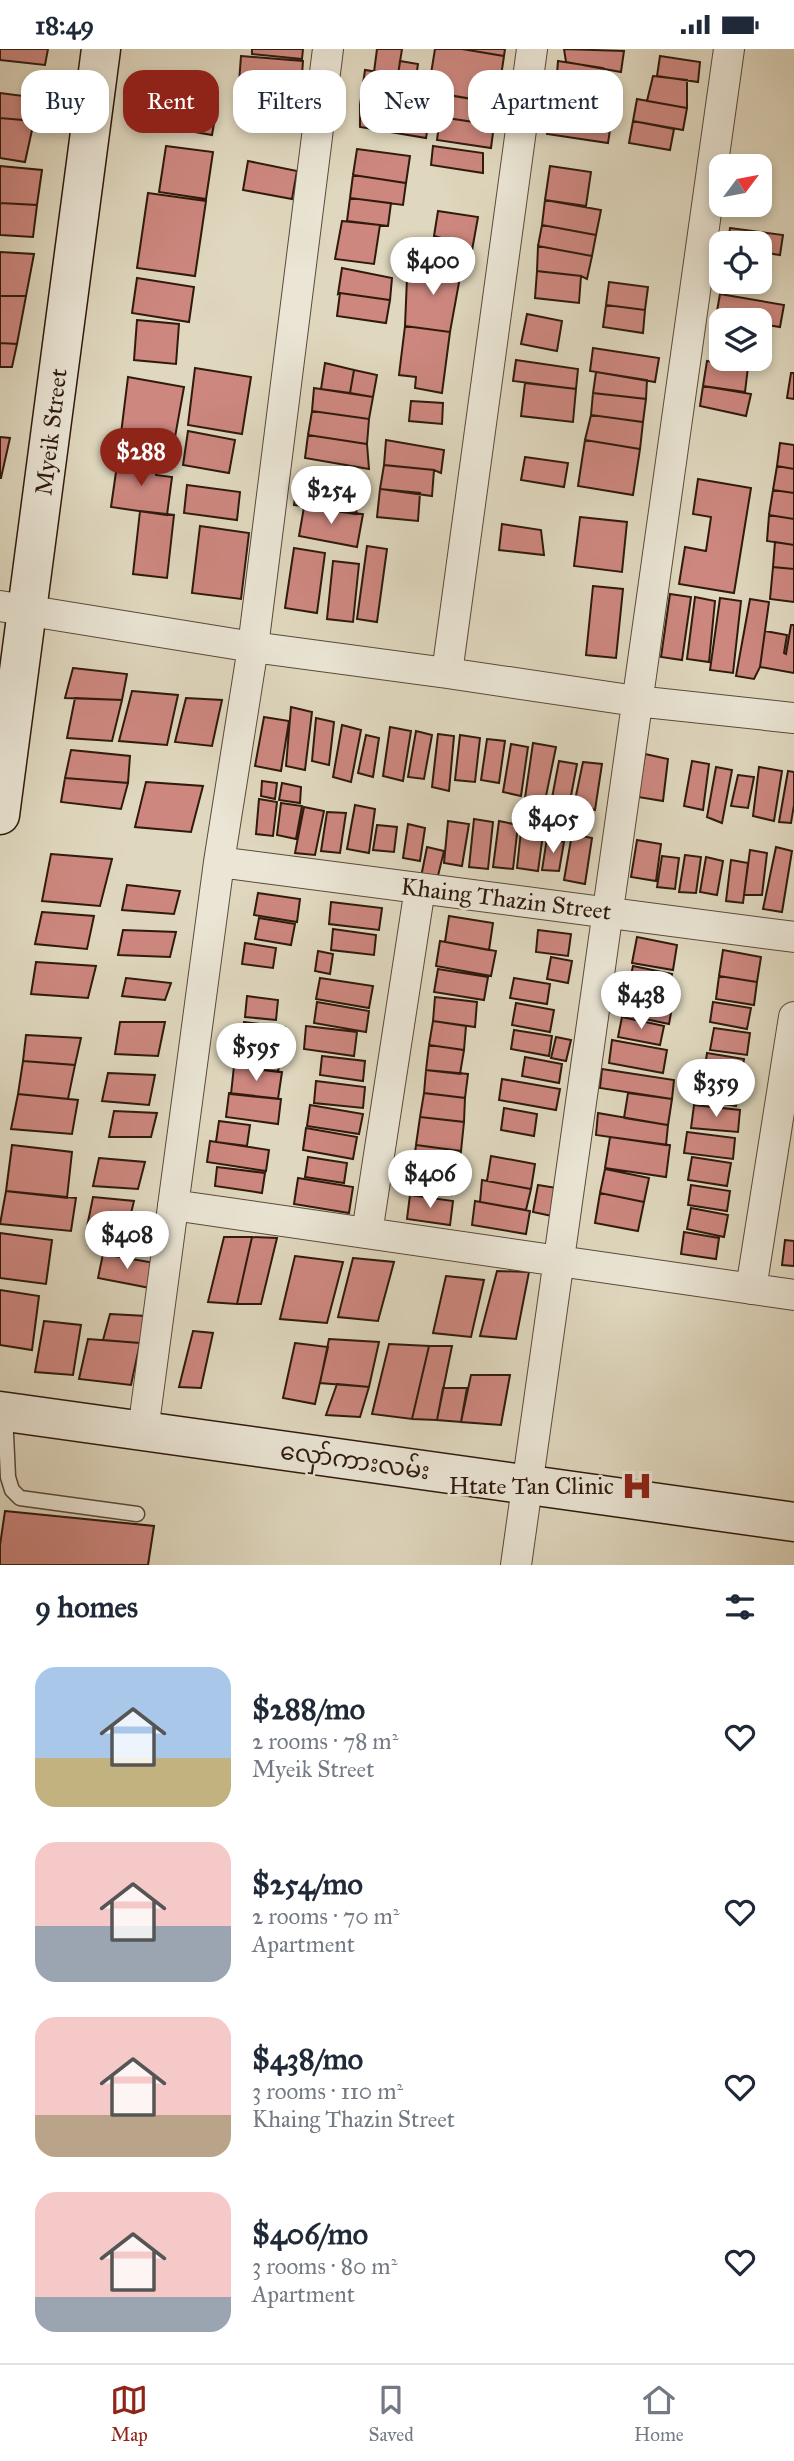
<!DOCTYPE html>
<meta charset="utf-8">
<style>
body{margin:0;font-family:"IM FELL Great Primer","Noto Sans Myanmar",serif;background:#f6f6f7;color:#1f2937;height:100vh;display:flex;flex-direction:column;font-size:26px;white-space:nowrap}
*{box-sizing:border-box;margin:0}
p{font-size:23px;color:#747a83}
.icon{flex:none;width:38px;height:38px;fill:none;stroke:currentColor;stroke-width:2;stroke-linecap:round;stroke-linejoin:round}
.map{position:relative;height:1516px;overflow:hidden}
.panel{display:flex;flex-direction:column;background:#fff;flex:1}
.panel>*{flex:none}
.hud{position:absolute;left:21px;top:21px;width:752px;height:63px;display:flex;gap:14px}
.needle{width:46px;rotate:58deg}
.fabs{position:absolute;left:709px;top:105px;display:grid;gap:14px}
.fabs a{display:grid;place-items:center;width:63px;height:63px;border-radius:14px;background:#fff;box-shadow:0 4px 10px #0003;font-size:35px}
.price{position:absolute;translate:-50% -60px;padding:0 16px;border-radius:24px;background:#fff;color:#222;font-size:23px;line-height:46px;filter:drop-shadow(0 2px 4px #0008)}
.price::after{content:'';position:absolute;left:50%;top:42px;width:21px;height:16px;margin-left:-10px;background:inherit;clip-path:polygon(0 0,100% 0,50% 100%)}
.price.active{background:#8f2418;color:#fff}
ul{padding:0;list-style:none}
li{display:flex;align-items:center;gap:21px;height:175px;padding:0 35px}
li span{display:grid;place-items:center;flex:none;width:196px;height:140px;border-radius:21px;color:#555}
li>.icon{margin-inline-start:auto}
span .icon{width:84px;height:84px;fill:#fffc;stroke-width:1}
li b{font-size:30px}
h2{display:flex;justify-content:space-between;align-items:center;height:84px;padding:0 35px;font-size:30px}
.pill{padding:0 24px;border-radius:21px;background:#fff;box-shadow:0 4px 10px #0003;font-size:24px;line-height:63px}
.pill.active{background:#8f2418;color:#fff}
.status{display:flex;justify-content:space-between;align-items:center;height:49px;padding:0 35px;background:#fff;direction:ltr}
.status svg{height:19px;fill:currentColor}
.tab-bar{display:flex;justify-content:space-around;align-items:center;height:98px;border-top:2px solid #e0e1e3;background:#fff;font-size:19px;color:#747a83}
.tab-bar a{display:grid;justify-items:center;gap:4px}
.tab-bar .active{color:#8f2418}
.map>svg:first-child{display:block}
.building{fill:#cd877f;stroke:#2f1a0d;stroke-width:2}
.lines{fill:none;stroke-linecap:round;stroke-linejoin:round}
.lane-casing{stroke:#5b4939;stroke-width:17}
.street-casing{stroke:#5b4939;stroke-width:32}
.secondary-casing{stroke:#2f1a0d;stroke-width:41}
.lane{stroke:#eae5d5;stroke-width:14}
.street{stroke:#eae5d5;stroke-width:30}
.secondary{stroke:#eae5d5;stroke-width:38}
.labels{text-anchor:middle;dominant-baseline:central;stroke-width:5;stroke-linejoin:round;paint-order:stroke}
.street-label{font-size:24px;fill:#2f1a0d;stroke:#eae5d5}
.poi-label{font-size:24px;fill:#2f1a0d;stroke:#eae5d5;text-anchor:end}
</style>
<div class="status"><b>18:49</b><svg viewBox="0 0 49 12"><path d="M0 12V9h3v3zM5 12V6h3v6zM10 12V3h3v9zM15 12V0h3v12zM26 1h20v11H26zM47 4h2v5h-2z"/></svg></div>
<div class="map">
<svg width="794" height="1516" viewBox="0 0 794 1516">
<rect width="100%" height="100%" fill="#dfd7be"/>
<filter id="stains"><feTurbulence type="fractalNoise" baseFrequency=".00286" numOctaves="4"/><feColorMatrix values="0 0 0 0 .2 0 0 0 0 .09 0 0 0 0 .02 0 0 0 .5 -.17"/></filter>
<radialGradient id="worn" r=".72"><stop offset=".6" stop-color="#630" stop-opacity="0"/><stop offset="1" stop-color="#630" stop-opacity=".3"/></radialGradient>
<!-- building -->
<path class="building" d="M0,0H48L45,16L0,11Z
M252,0H303L302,10L252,5Z
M377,0H402L398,26L374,23Z
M435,0H462L504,7L497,54L428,43Z
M462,0H505L504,7Z
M564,0L624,2L621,23L566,13Z
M241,7L303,12L300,52L238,47Z
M660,7L700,13L698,33L657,27Z
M400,12L418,15L414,43L379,39L376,59L360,56L365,21L398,26Z
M558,12L603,19L599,43L592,39L556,37Z
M653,27L687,31V59L647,52Z
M556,37L592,39L590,65L552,58Z
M0,44L39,49L34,72L0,69Z
M443,45L497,54L494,76L440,68Z
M166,47L217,57L212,86L161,77Z
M637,50L687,59L683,81L633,72Z
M360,56L430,64L426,89L360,78Z
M552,58L612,68L608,94L547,85Z
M440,68L494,76L491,99L437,91Z
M0,69L34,72L25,113L0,109Z
M633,72L674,80L670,101L629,94Z
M166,97L213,103L206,150L159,143Z
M433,97L483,104V124L431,116Z
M357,100L410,107L406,134L353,126Z
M248,112L297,122L292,150L243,141Z
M0,117L42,121L37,156L0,154Z
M550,117L591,123L586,157L545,151Z
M353,126L406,134L403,156L350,149Z
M148,144L206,152L195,227L137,219Z
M350,149L391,154L388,177L347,172Z
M545,151L601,161L596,186L542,176Z
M0,154L37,156L33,188L0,186Z
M438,162L478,168L471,207L442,201L445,190L434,187Z
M342,172L380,176L374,215L335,210Z
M542,176L596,186L592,207L538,197Z
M730,179L783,186L780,206L760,203V194H728Z
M538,197L592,207L587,230L581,227L537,222Z
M0,203L34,205L26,247H0Z
M427,208L462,217L450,283L405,277L407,229L430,233L422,231Z
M342,219L392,229L390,251L340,244L338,245Z
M537,222L581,227L579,254L535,249Z
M137,229L194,238L189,273L132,264Z
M609,233L648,238L645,261L606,256Z
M340,244L390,251L386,274L337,267Z
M720,245L784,256L780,278L760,275V271H737L716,268Z
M0,247H26L17,295L0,294Z
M606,256L645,261L643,284L603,278Z
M527,265L562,272L557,302L521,295Z
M137,271L179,275L176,315L134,311Z
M405,277L450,283L442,344L415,339L416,328L399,326Z
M0,294L17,295L12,318H0Z
M593,299L659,309L655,333L590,322Z
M516,311L578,320L576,340L513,332Z
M707,312L748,318L745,343L703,337Z
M325,314L354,321L350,344L321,340Z
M195,319L251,328L242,385L188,376Z
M354,321L377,326L373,348L350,344Z
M596,323L647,331L646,350L593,344Z
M791,324H794V350L787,349Z
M128,328L184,338L170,416L118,409Z
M525,334L576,340L573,373L521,367Z
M703,337L751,345L746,367L700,357Z
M314,339L373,348L369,370L312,362Z
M593,344L646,350L643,373L591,366Z
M411,352L443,354L442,375L409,372Z
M312,362L369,370L367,395L308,386Z
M591,366L643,373L640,400L585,391Z
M188,382L235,391L229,424L183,416Z
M308,386L367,395L369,420L305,409Z
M0,388L10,389L1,429H0Z
M386,391L444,401L441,424L434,421L384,416Z
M585,391L640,400L633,446L578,437Z
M780,394L794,396V420L777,417Z
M525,408L568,414L564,438L521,431Z
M118,409L157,415L156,426L172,428L167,466L111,458Z
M384,416L434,421L432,447L380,440Z
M777,417L794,420V444L773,441Z
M298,429L360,437L356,465L294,456Z
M698,430L751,439L734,544L679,535L685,498L706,502L711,468L693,465Z
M187,436L240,443L237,471L184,464Z
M380,440L420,444L418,472L377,468Z
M773,441L794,444V470L769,466Z
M304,458L363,465L357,498L299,487Z
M140,462L174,466L167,529L133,525Z
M769,466L794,470V496L767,492Z
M580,468L627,473L622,523L574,517Z
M502,475L541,481L544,506L499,501Z
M200,477L249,484L241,550L192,544Z
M775,493L794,496V520L773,518Z
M367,497L387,500L377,573L357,570Z
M294,499L325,504L317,564L285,559Z
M333,512L359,515L353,573L327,570Z
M773,518L794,520V553L770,550Z
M593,537L623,540L616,609L586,606Z
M670,545L691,548L682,611L661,608Z
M695,548L715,552L709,613L687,610Z
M720,549L741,552L733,624L710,621Z
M750,550L769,553L760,618L754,630L736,627Z
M791,576H794V624L760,618L765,582L787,586L784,604L786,605Z
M73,619L127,625L122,651L65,649Z
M132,642L178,646L167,696L119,692Z
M75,649L122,651L112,692L67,689Z
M186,649L222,651L212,697L175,693Z
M291,658L312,663L305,721L286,717Z
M264,668L289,672L281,722L255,717Z
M316,669L334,673L329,716L312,712Z
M342,676L361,681L351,733L333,728Z
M390,678L411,682L403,732L383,727Z
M416,682L432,686L424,730L408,728Z
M438,685L454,687L449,742L432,738Z
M366,686L379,689L373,728L358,724Z
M460,686L480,689L475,733L455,731Z
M487,690L505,692L499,734L481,731Z
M533,694L556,698L545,752L525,749Z
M511,695L528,698L521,747L503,743Z
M71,701L130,707L128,734L65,729Z
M645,705L668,710L663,752L638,748Z
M559,712L577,715L570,752L552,749Z
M692,712L709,715L703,761L684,757Z
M583,713L602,715L595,761L574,756Z
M716,718L732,721L722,774L707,768Z
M759,718L782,722L774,772L753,767Z
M788,722L794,723V756L791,774L779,773Z
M738,726L754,728L748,759L731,757Z
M65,729L128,734L121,760L61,753Z
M262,732L277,734L275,750L261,747Z
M146,733L203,737L191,783L135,778Z
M282,734L301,738L300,754L279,751Z
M259,750L277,753L273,787L256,785Z
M281,754L302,757L296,790L277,786Z
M355,756L375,760L369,804L347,800Z
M304,758L324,762L315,806L295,804Z
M327,763L346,764L340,804L321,802Z
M474,770L493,773L488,820L469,818Z
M448,772L469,775L462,817L444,814Z
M499,772L518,776L513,820L493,818Z
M408,775L425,779L420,812L403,809Z
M377,776L397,778L394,803L373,801Z
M521,782L543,785L538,822L517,819Z
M572,785L592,789L585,835L564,831Z
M547,789L564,793L559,822L542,821Z
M637,791L661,795L656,832L631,828Z
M427,798L444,802L436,835L420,833Z
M776,798L792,802L782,863L763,860Z
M750,801L767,804L762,846H744Z
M51,805L112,810L100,857L42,852Z
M685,806L701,808L696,844L679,843Z
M662,807L679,809L675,840L657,838Z
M706,808L723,812L717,846L700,843Z
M731,811L748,814L743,854L726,852Z
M127,836L180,842L174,865L122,861Z
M258,844L300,850L297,873L254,866Z
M331,853L382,859L379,881L329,875Z
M42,863L94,867L87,900L35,895Z
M449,867L493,874L489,901L445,893Z
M259,869L295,875L291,896L255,890Z
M333,880L376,886L374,906L331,901Z
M123,881L176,883L170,908L118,906Z
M538,881L571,885L568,907L536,903Z
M637,888L677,896L673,921L632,914Z
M440,892L496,902L491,927L436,917Z
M245,894L276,899L273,919L242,915Z
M723,901L761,908L757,933L719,927Z
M318,902L333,905L330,925L315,922Z
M551,908L572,912L568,934L547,930Z
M36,913L96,917L88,949L31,945Z
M633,917L672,925L667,948L628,940Z
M438,920L488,928L484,951L434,943Z
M719,927L757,933L754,956L716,950Z
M126,929L171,934L165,951L122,947Z
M320,929L373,937L369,959L316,950Z
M514,929L550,935L547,955L510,949Z
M636,945L673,953L669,975L631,967Z
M247,947L278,951L276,971L245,968Z
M435,948L477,953L475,978L433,972Z
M317,953L369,962L366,983L314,974Z
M713,953L751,959L747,980L710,973Z
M516,954L554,961L550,983L512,976Z
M622,968L664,977L660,996L618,988Z
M433,972L466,977L464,1001L429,996Z
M120,973H165L158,1007L115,1005Z
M244,973L285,978L281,1003L241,998Z
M306,977L357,983L354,1007L304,1000Z
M714,979L750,984L747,1006L710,1001Z
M514,981L552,987L549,1007L511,1000Z
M26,986L81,989L75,1016L23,1012Z
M556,988L571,991L566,1012L551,1009Z
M612,991L667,1001L663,1024L609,1014Z
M429,996L464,1001L460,1025L426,1021Z
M241,998L281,1003L278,1023L239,1018Z
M707,1004L744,1010L740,1037L703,1031Z
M322,1007L365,1012L363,1032L320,1026Z
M525,1008L562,1015L559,1034L522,1027Z
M23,1012L75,1016L68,1050L18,1045Z
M234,1017L282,1023L278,1050L231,1045Z
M602,1020L674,1031L672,1050L600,1039Z
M426,1021L468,1025L465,1049L424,1044Z
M108,1024L155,1026L149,1056L102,1052Z
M502,1030L560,1040L556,1061L499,1051Z
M701,1030L740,1037L736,1057L698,1050Z
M316,1032L365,1038L363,1059L314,1054Z
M229,1044L281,1050L278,1075L226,1068Z
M424,1044L465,1049L464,1073L420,1068Z
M628,1044L672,1050L668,1076L624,1069Z
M18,1045L78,1051L72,1085L11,1080Z
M310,1056L363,1065L359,1085L307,1077Z
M694,1056L740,1061L738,1083L691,1079Z
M504,1059L537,1065L534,1087L501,1081Z
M114,1062L157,1064L151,1088H109Z
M598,1064L668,1076L666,1096L596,1086Z
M420,1068L464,1073L461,1102L416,1096Z
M219,1072L250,1076L247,1097L216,1093Z
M306,1079L357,1088L353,1110L303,1101Z
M687,1083L735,1089L733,1110L684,1104Z
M610,1088L670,1096L666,1128L605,1119Z
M210,1092L269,1101L266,1122L207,1113Z
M12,1096L72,1103L67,1149L6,1142Z
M416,1096L461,1102L458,1125L413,1119Z
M491,1107L535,1115L531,1140L487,1132Z
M308,1108L347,1114L344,1134L305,1128Z
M692,1108L731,1114L727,1137L688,1131Z
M99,1109L145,1113L138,1140L93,1137Z
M217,1118L265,1124L262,1144L215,1137Z
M413,1119L455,1125L452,1146L410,1141Z
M605,1120L649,1129L644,1153L600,1144Z
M298,1129L353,1138L349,1164L294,1155Z
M482,1131L531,1140L526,1161L480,1153Z
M538,1136L557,1139L552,1167L533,1163Z
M691,1136L730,1142L727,1162L688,1156Z
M6,1142L76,1149L71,1182L0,1175Z
M600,1144L644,1153L638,1182L595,1174Z
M410,1146L453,1152L450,1176L407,1170Z
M93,1148L134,1152L125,1189L86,1183Z
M475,1152L530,1162L526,1185L472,1176Z
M691,1159L728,1166L724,1188L687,1180Z
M684,1183L719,1189L716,1210L681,1205Z
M0,1184L52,1191L46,1235L0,1229Z
M224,1188H252L237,1255L208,1253Z
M252,1188L277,1189L261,1255H237Z
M785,1191L794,1192V1217L782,1216Z
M103,1205L155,1214L150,1239L98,1229Z
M295,1207L343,1213L327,1274L280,1270Z
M353,1209L394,1213L378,1272L338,1268Z
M497,1222L529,1223L516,1290L480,1287Z
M446,1227L484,1231L471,1288L433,1284Z
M0,1241L39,1247L32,1301L0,1296Z
M110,1265L146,1267L140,1294L103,1291Z
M44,1272L81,1276L73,1326L35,1323Z
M193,1282L213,1284L201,1339L179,1338Z
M88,1290L140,1294L131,1336L79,1330Z
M329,1290L379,1293L369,1338L320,1334Z
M295,1294L328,1298L315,1355L283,1349Z
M389,1295L429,1297L412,1370L372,1365Z
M429,1297H452L437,1371L412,1370Z
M471,1326H510L501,1376L461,1373Z
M337,1335L369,1338L360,1368L326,1366Z
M443,1339H467L461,1373L437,1371Z
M5,1462L154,1477L148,1516H0V1496Z"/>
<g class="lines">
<!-- lane casing -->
<g class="lane-casing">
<path id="lane" d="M5,1364L8,1428L12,1441L20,1449L137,1465"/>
</g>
<!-- street casing -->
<g class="street-casing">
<path id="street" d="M0,557L253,598L447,624L636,652L794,669
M447,624L532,0
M219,813L794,888
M173,1156L794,1246
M367,1184L420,839
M751,1240L794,968
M143,1382L219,813L253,598L328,0
M516,1516L729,0"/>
</g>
<!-- secondary casing -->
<g class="secondary-casing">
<path id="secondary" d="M0,766L101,0
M0,1362L794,1473"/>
</g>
<!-- lane -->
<use href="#lane" class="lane"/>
<!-- street -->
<use href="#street" class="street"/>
<!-- secondary -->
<use href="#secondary" class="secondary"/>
</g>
<!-- icons -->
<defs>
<g id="hospital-bare" transform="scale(2.415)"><path d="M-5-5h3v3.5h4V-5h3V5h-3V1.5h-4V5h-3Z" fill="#8f2418" stroke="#eae5d5" stroke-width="2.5" paint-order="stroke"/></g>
</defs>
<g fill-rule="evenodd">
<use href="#hospital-bare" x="637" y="1437"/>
</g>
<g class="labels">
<!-- street labels -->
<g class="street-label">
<text transform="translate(51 383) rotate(-83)">Myeik Street</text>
<text transform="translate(506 850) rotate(7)">Khaing Thazin Street</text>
<text transform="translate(355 1412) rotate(8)">လှော်ကားလမ်း</text>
</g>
<!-- poi labels -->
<g class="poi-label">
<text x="614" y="1437">Htate Tan Clinic</text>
</g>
</g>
<rect width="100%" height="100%" filter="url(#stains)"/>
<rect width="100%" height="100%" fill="url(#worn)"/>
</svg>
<div class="fabs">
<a><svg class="needle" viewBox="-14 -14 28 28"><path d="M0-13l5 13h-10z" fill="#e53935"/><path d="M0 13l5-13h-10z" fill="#747a83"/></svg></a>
<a><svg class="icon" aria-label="locate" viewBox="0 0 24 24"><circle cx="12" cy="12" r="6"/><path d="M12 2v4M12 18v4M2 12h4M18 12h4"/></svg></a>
<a><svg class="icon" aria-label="layers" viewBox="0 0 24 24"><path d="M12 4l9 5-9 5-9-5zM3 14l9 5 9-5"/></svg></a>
</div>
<b class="price" style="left:433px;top:248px">$400</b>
<b class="price active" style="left:141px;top:439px">$288</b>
<b class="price" style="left:331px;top:477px">$254</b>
<b class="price" style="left:553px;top:806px">$405</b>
<b class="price" style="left:641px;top:982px">$438</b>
<b class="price" style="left:256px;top:1034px">$595</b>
<b class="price" style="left:716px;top:1070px">$359</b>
<b class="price" style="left:430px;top:1161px">$406</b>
<b class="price" style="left:127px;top:1222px">$408</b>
<div class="hud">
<a class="pill">Buy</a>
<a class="pill active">Rent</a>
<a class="pill">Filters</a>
<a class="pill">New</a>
<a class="pill">Apartment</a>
</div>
</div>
<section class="panel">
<h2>9 homes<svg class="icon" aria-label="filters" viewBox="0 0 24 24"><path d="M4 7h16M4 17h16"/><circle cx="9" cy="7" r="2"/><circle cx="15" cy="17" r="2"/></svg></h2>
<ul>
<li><span style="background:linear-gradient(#a9c7e8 65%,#c2b280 0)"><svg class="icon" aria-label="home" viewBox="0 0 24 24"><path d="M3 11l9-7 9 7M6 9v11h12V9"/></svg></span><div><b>$288/mo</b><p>2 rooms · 78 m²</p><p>Myeik Street</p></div><svg class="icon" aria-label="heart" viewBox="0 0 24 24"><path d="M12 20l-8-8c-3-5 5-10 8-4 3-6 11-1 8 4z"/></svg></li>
<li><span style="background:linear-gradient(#f6c9c9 60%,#9aa5b1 0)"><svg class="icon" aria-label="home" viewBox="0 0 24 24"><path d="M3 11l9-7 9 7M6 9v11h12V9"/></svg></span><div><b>$254/mo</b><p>2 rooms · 70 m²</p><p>Apartment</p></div><svg class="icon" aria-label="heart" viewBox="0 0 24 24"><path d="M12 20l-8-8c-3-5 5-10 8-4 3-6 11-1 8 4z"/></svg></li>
<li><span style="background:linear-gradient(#f6c9c9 70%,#b9a48a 0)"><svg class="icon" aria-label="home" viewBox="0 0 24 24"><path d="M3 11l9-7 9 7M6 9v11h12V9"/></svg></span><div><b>$438/mo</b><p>3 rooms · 110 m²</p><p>Khaing Thazin Street</p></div><svg class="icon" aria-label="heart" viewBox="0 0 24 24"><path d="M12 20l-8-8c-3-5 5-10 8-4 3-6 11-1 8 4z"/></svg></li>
<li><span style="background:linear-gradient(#f6c9c9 75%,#9aa5b1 0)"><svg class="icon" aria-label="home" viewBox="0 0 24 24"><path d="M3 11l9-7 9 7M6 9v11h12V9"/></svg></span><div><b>$406/mo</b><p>3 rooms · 80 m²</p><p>Apartment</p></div><svg class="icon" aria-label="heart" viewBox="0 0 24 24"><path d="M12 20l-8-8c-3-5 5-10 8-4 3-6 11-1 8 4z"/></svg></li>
</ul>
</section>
<nav class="tab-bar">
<a class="active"><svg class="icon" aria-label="map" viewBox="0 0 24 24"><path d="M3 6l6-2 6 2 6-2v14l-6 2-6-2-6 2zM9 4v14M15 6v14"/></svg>Map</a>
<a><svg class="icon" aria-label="saved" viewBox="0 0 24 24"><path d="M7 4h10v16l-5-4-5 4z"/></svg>Saved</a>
<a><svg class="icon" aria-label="home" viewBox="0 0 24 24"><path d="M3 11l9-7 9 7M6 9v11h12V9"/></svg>Home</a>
</nav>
